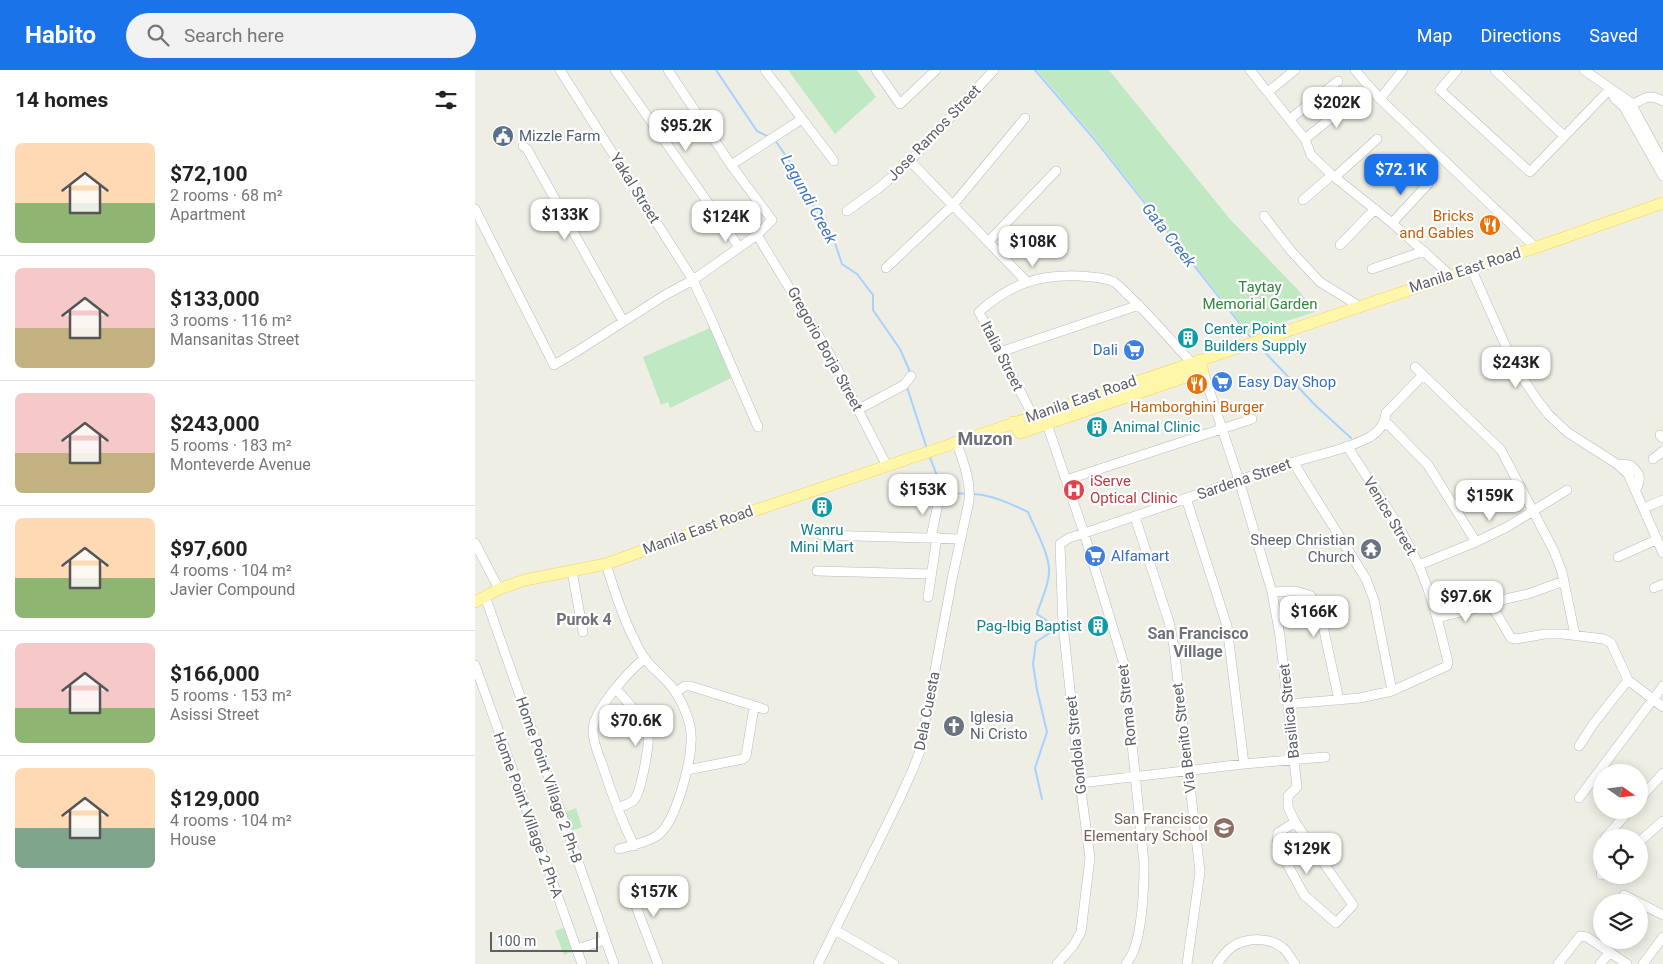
<!DOCTYPE html>
<meta charset="utf-8">
<style>
body{margin:0;font-family:Roboto,sans-serif;background:#f2f2f2;color:#222;height:100vh;display:flex;flex-direction:column;font-size:19px;white-space:nowrap}
*{box-sizing:border-box;margin:0}
p{font-size:16px;color:#767676}
.icon{flex:none;width:28px;height:28px;fill:none;stroke:currentColor;stroke-width:2;stroke-linecap:round;stroke-linejoin:round}
.map{position:relative;flex:1;overflow:hidden}
.side{display:flex;flex-direction:column;background:#fff;width:475px}
.side>*{flex:none}
.needle{width:32px;rotate:104deg}
.buttons{position:absolute;left:1118px;top:694px;display:grid;gap:10px}
.buttons a{display:grid;place-items:center;width:55px;height:55px;border-radius:50%;background:#fff;box-shadow:0 2px 12px #0003;font-size:25px}
.scale{position:absolute;left:15px;bottom:12px;width:108px;box-sizing:border-box;padding-left:5px;border:2px solid #5c6066;border-top:0;font-size:14px;line-height:18px;white-space:nowrap;color:#5c6066;-webkit-text-stroke:4px #fff;paint-order:stroke}
.price{position:absolute;translate:-50% -42px;padding:0 11px;border-radius:10px;background:#fff;color:#222;font-size:16px;line-height:32px;filter:drop-shadow(0 1px 2px #0008)}
.price::after{content:'';position:absolute;left:50%;top:30px;width:15px;height:11px;margin-left:-8px;background:inherit;clip-path:polygon(0 0,100% 0,50% 100%)}
.price.current{background:#1a73e8;color:#fff}
ul{padding:0;list-style:none}
li{display:flex;align-items:center;gap:15px;height:125px;padding:0 15px}
li+li{border-top:1px solid #e0e0e0}
li span{display:grid;place-items:center;flex:none;width:140px;height:100px;border-radius:8px;color:#555}
li>.icon{margin-inline-start:auto}
span .icon{width:60px;height:60px;fill:#fffc;stroke-width:1}
li b{font-size:21px}
h2{display:flex;justify-content:space-between;align-items:center;height:60px;padding:0 15px;font-size:21px}
header{display:flex;align-items:center;gap:30px;box-sizing:border-box;height:70px;padding:0 25px;background:#1a73e8;color:#fff}
header strong{font-size:24px}
nav{display:flex;gap:28px;margin-inline-start:auto;font-size:18px}
.search{width:350px;height:45px;background:#f2f2f2;display:flex;align-items:center;gap:12px;box-sizing:border-box;padding:0 18px;border-radius:28px;color:#767676;font-size:19px}
main{display:flex;flex:1;min-height:0}
.map>svg:first-child{display:block}
.green{fill:#c0e8c3}
.lines{fill:none;stroke-linecap:round;stroke-linejoin:round}
.stream{stroke:#a5d2ff;stroke-width:2}
.minor-casing{stroke:#b7babf;stroke-width:10}
.major-casing{stroke:#f7d356;stroke-width:12}
.minor{stroke:#fff;stroke-width:9}
.major{stroke:#fff6aa;stroke-width:11}
.labels{text-anchor:middle;dominant-baseline:central;stroke-width:4.5;stroke-linejoin:round;paint-order:stroke}
.street-label{font-size:15px;fill:#5c6066;stroke:#fff}
.service-label{font-size:15px;fill:#4e5e75;stroke:#fff;text-anchor:start}
.food-label{font-size:15px;fill:#c56008;stroke:#fff;text-anchor:end}
.park-label{font-size:15px;fill:#32873b;stroke:#fff}
.culture-label{font-size:15px;fill:#0d838f;stroke:#fff;text-anchor:start}
.shop-label{font-size:15px;fill:#366cbe;stroke:#fff;text-anchor:start}
.health-label{font-size:15px;fill:#be3a42;stroke:#fff;text-anchor:start}
.worship-label{font-size:15px;fill:#5b616d;stroke:#fff;text-anchor:end}
.education-label{font-size:15px;fill:#785e54;stroke:#fff;text-anchor:end}
.water-label{font-size:16px;font-style:italic;fill:#4076bf;stroke:#fff}
.neighbourhood-label{font-size:16px;font-weight:bold;fill:#6d7278;stroke:#fff}
.quarter-label{font-size:18px;font-weight:bold;fill:#6d7278;stroke:#fff}
</style>
<header>
<strong>Habito</strong>
<div class="search"><svg class="icon" aria-label="search" viewBox="0 0 24 24"><circle cx="10" cy="10" r="6"/><path d="M15 15l6 6"/></svg>Search here</div>
<nav><a>Map</a><a>Directions</a><a>Saved</a></nav>
</header>
<main>
<section class="side">
<h2>14 homes<svg class="icon" aria-label="filters" viewBox="0 0 24 24"><path d="M4 7h16M4 17h16"/><circle cx="9" cy="7" r="2"/><circle cx="15" cy="17" r="2"/></svg></h2>
<ul>
<li><span style="background:linear-gradient(#ffd9b3 60%,#8fb573 0)"><svg class="icon" aria-label="home" viewBox="0 0 24 24"><path d="M3 11l9-7 9 7M6 9v11h12V9"/></svg></span><div><b>$72,100</b><p>2 rooms · 68 m²</p><p>Apartment</p></div></li>
<li><span style="background:linear-gradient(#f6c9c9 60%,#c2b280 0)"><svg class="icon" aria-label="home" viewBox="0 0 24 24"><path d="M3 11l9-7 9 7M6 9v11h12V9"/></svg></span><div><b>$133,000</b><p>3 rooms · 116 m²</p><p>Mansanitas Street</p></div></li>
<li><span style="background:linear-gradient(#f6c9c9 60%,#c2b280 0)"><svg class="icon" aria-label="home" viewBox="0 0 24 24"><path d="M3 11l9-7 9 7M6 9v11h12V9"/></svg></span><div><b>$243,000</b><p>5 rooms · 183 m²</p><p>Monteverde Avenue</p></div></li>
<li><span style="background:linear-gradient(#ffd9b3 60%,#8fb573 0)"><svg class="icon" aria-label="home" viewBox="0 0 24 24"><path d="M3 11l9-7 9 7M6 9v11h12V9"/></svg></span><div><b>$97,600</b><p>4 rooms · 104 m²</p><p>Javier Compound</p></div></li>
<li><span style="background:linear-gradient(#f6c9c9 65%,#8fb573 0)"><svg class="icon" aria-label="home" viewBox="0 0 24 24"><path d="M3 11l9-7 9 7M6 9v11h12V9"/></svg></span><div><b>$166,000</b><p>5 rooms · 153 m²</p><p>Asissi Street</p></div></li>
<li><span style="background:linear-gradient(#ffd9b3 60%,#7fa58c 0)"><svg class="icon" aria-label="home" viewBox="0 0 24 24"><path d="M3 11l9-7 9 7M6 9v11h12V9"/></svg></span><div><b>$129,000</b><p>4 rooms · 104 m²</p><p>House</p></div></li>
</ul>
</section>
<div class="map">
<svg width="1188" height="894" viewBox="0 0 1188 894">
<rect width="100%" height="100%" fill="#efeee5"/>
<!-- green -->
<path class="green" d="M313,0H382L401,27L360,64Z
M562,0H634L754,148L824,221L840,242L774,263L617,64Z
M235,258L256,308L195,338L193,332L186,335L168,287Z
M101,738L107,757L96,761L90,742Z
M91,857L100,881L89,885L80,861Z"/>
<g class="lines">
<!-- stream -->
<path class="stream" d="M241,0L282,61L294,67
M560,0L620,70L777,269
M300,70L319,98L332,125L359,170L367,194L382,204L398,225V240L425,279L436,304
M784,276L841,336L876,368
M432,317L452,379
M454,385L466,416C473,424 481,423 491,424
M498,424C518,425 536,434 553,442C560,459 572,479 574,498C575,513 566,530 562,544L577,554L579,557L573,564L561,572L558,594L562,620L572,662L560,698L567,729"/>
<!-- minor casing -->
<g class="minor-casing">
<path id="minor" d="M85,0L218,210L237,251L283,357
M140,0L264,177
M290,0L359,91
M401,0L425,34L461,0
M775,0L830,69L836,85L857,105L917,153L975,205
M880,0L905,29
M928,0L905,29L1060,177
M982,0L965,20L1055,102L1135,19
M1020,0L1089,66
M1109,0L1155,32L1188,92
M1135,19L1140,29L1149,37L1188,106
M794,21L820,0
M1157,35C1171,27 1173,24 1188,31
M815,49L863,11
M830,69L878,30
M48,76L52,79L148,251
M435,91L551,211
M256,95L327,49
M860,107L902,69
M828,130L857,105
M0,139L79,295L104,280L190,225L218,210L282,165L297,150L256,95L193,0
M372,141L405,117L435,91L519,0
M789,146L816,181L845,212L884,236
M917,153L953,114
M282,165L354,283L412,396
M513,172L581,101
M865,175L900,139
M411,198L478,135L550,48
M996,198L1040,297L1063,331L1073,344L1092,362L1142,394L1153,404L1188,483
M897,199L949,181
M525,282L664,235
M940,297L1026,380L1079,481L1087,502L1100,565
M728,301L764,410L797,522L805,566L822,717L813,726V737L820,752L878,835L861,853L829,825L802,775L803,763L820,752
M384,339L429,315L436,306
M558,346L504,242C535,214 564,204 605,206C616,207 630,207 639,212C644,215 649,221 653,225C676,246 695,270 716,292
M910,351L953,395L1001,472
M572,354L609,463L649,594L669,793C669,821 668,854 659,880C657,885 654,890 651,894
M1185,365L1188,368
M1178,389L1188,381
M818,392L891,509L899,530L917,621
M1142,394L1155,395C1165,403 1167,408 1161,419
M591,410L777,349
M711,428L752,556L769,694
M1169,438L1188,430
M660,447L694,552L699,577L725,802L712,894
M346,465L486,469
M456,467L464,429
M0,473L24,519
M1143,487L1181,470
M131,494C141,526 151,557 168,586C177,600 193,609 201,623C205,629 209,637 211,643C215,653 217,663 216,673C215,695 201,752 183,765C174,772 156,776 144,779
M944,495L1001,472L1032,457L1092,420
M97,501L108,562
M342,501L456,504
M1179,518L1188,514
M797,522L821,521L836,526L845,542L864,630
M10,526L139,894
M453,527L462,467
M1015,535L1020,541L1036,568L1041,569L1070,564H1088L1129,569L1136,573L1153,610L1188,637
M962,548L1015,535L1022,531L1053,524L1089,511
M0,595L107,894
M141,619C152,632 168,646 173,663C175,674 166,722 159,730C155,734 147,736 142,738
M201,622L210,616H215L289,639
M813,634L885,628L917,621L972,596L973,592C965,559 957,525 943,494C924,452 896,414 872,376
M1104,676L1119,653L1153,610
M212,700L268,689L271,686L279,637
M605,713L769,694L850,687
M1104,728L1188,616
M1164,730L1188,703
M1130,768L1155,740
M1164,772L1188,751
M159,776C146,749 136,722 127,694C123,684 118,672 118,661C117,641 155,600 170,588
M1126,805V804
M151,810L183,894
M1149,825L1188,845
M360,860L419,894
M102,879L130,870
M343,894L425,728L438,699L445,681L477,509L494,431C496,410 488,391 481,371
M582,894L598,876L606,862L615,788L605,713L588,555L585,474L594,468C663,446 731,421 800,398C831,387 866,382 895,367C904,362 910,353 911,343L948,305
M742,894C746,888 751,881 757,877C772,867 795,867 808,878C813,882 816,889 820,894
M1083,894L1105,866L1112,867L1152,894
M1125,894L1135,882
M1168,894L1188,867"/>
</g>
<!-- major casing -->
<g class="major-casing">
<path id="major" d="M538,352L545,363L728,301L724,290
M0,532L24,519L50,510L131,494L281,440L1068,175L1188,133"/>
</g>
<!-- minor -->
<use href="#minor" class="minor"/>
<!-- major -->
<use href="#major" class="major"/>
</g>
<!-- icons -->
<defs>
<g id="civic-disc" transform="scale(1.125)"><circle r="9.5" fill="#5c6f8a" stroke="#fff"/><path d="M-.6-6.5H3V-4.5H.6V-3L4-1V1h2V6H-6V1h2V-1L-.6-3ZM-1.2 2.5V6h2.4V2.5Z" fill="#fff"/></g>
<g id="restaurant-disc" transform="scale(1.125)"><circle r="9.5" fill="#e8710a" stroke="#fff"/><path d="M-5-6h1v4h1v-4h1v4h1v-4h1v5L-1.5 .5V6h-2V.5L-5-1ZM5-6V6H3V1.5H1.5Q1.5-4 5-6Z" fill="#fff"/></g>
<g id="building-disc" transform="scale(1.125)"><circle r="9.5" fill="#0f9aa8" stroke="#fff"/><path d="M-4-6H4V6H1V3H-1V6H-4ZM-2.5-4.3h1.7v1.8h-1.7ZM.8-4.3h1.7v1.8H.8ZM-2.5-1h1.7V.8h-1.7ZM.8-1h1.7V.8H.8Z" fill="#fff"/></g>
<g id="supermarket-disc" transform="scale(1.125)"><circle r="9.5" fill="#3f7fe0" stroke="#fff"/><path d="M-6-5.5h2.5l.6 2H6L4.5 2H-2.5L-4.4-4H-6ZM-1.5 3.2a1.3 1.3 0 1 0 .1 0ZM3 3.2a1.3 1.3 0 1 0 .1 0Z" fill="#fff"/></g>
<g id="hospital-disc" transform="scale(1.125)"><circle r="9.5" fill="#e0444e" stroke="#fff"/><path d="M-5-5h3v3.5h4V-5h3V5h-3V1.5h-4V5h-3Z" fill="#fff"/></g>
<g id="temple-disc" transform="scale(1.125)"><circle r="9.5" fill="#6b7280" stroke="#fff"/><path d="M0-6L5-2H3V0L6.5 2.5H4V6H1.5V3h-3V6H-4V2.5H-6.5L-3 0V-2H-5Z" fill="#fff"/></g>
<g id="church-disc" transform="scale(1.125)"><circle r="9.5" fill="#6b7280" stroke="#fff"/><path d="M-1.2-6h2.4v3.5h3.3v2.4h-3.3V6h-2.4V-.1h-3.3v-2.4h3.3Z" fill="#fff"/></g>
<g id="school-disc" transform="scale(1.125)"><circle r="9.5" fill="#8d6e63" stroke="#fff"/><path d="M0-5L7-2L0 1L-7-2ZM-4 1L0 2.5L4 1V4Q0 6-4 4Z" fill="#fff"/></g>
</defs>
<g fill-rule="evenodd">
<use href="#civic-disc" x="28" y="66"/>
<use href="#restaurant-disc" x="1015" y="155"/>
<use href="#building-disc" x="713" y="268"/>
<use href="#supermarket-disc" x="659" y="280"/>
<use href="#supermarket-disc" x="747" y="312"/>
<use href="#restaurant-disc" x="722" y="314"/>
<use href="#building-disc" x="622" y="357"/>
<use href="#hospital-disc" x="599" y="420"/>
<use href="#building-disc" x="347" y="437"/>
<use href="#temple-disc" x="896" y="479"/>
<use href="#supermarket-disc" x="620" y="486"/>
<use href="#building-disc" x="623" y="556"/>
<use href="#church-disc" x="479" y="656"/>
<use href="#school-disc" x="749" y="758"/>
</g>
<g class="labels">
<!-- street labels -->
<g class="street-label">
<text transform="translate(459 63) rotate(-46)">Jose Ramos Street</text>
<text transform="translate(160 118) rotate(58)">Yakal Street</text>
<text transform="translate(990 200) rotate(-18)">Manila East Road</text>
<text transform="translate(350 279) rotate(61)">Gregorio Borja Street</text>
<text transform="translate(527 286) rotate(63)">Italia Street</text>
<text transform="translate(606 329) rotate(-19)">Manila East Road</text>
<text transform="translate(769 409) rotate(-19)">Sardena Street</text>
<text transform="translate(915 446) rotate(59)">Venice Street</text>
<text transform="translate(223 460) rotate(-20)">Manila East Road</text>
<text transform="translate(652 635) rotate(-96)">Roma Street</text>
<text transform="translate(452 641) rotate(-79)">Dela Cuesta</text>
<text transform="translate(814 641) rotate(-96)">Basilica Street</text>
<text transform="translate(709 668) rotate(-97)">Via Benito Street</text>
<text transform="translate(601 675) rotate(-96)">Gondola Street</text>
<text transform="translate(74 710) rotate(71)">Home Point Village 2 Ph-B</text>
<text transform="translate(53 745) rotate(70)">Home Point Village 2 Ph-A</text>
</g>
<!-- service labels -->
<g class="service-label">
<text x="44" y="66">Mizzle Farm</text>
</g>
<!-- food labels -->
<g class="food-label">
<text x="999" y="146">Bricks<tspan x="999" dy="17">and Gables</tspan></text>
<text x="722" y="337" text-anchor="middle">Hamborghini Burger</text>
</g>
<!-- park labels -->
<g class="park-label">
<text x="785" y="217">Taytay<tspan x="785" dy="17">Memorial Garden</tspan></text>
</g>
<!-- culture labels -->
<g class="culture-label">
<text x="729" y="259">Center Point<tspan x="729" dy="17">Builders Supply</tspan></text>
<text x="638" y="357">Animal Clinic</text>
<text x="347" y="460" text-anchor="middle">Wanru<tspan x="347" dy="17">Mini Mart</tspan></text>
<text x="607" y="556" text-anchor="end">Pag-Ibig Baptist</text>
</g>
<!-- shop labels -->
<g class="shop-label">
<text x="643" y="280" text-anchor="end">Dali</text>
<text x="763" y="312">Easy Day Shop</text>
<text x="636" y="486">Alfamart</text>
</g>
<!-- health labels -->
<g class="health-label">
<text x="615" y="411">iServe<tspan x="615" dy="17">Optical Clinic</tspan></text>
</g>
<!-- worship labels -->
<g class="worship-label">
<text x="880" y="470">Sheep Christian<tspan x="880" dy="17">Church</tspan></text>
<text x="495" y="647" text-anchor="start">Iglesia<tspan x="495" dy="17">Ni Cristo</tspan></text>
</g>
<!-- education labels -->
<g class="education-label">
<text x="733" y="749">San Francisco<tspan x="733" dy="17">Elementary School</tspan></text>
</g>
<!-- water labels -->
<g class="water-label">
<text transform="translate(334 129) rotate(61)">Lagundi Creek</text>
<text transform="translate(694 165) rotate(52)">Gata Creek</text>
</g>
<!-- neighbourhood labels -->
<g class="neighbourhood-label">
<text x="109" y="549">Purok 4</text>
<text x="723" y="563">San Francisco<tspan x="723" dy="18">Village</tspan></text>
</g>
<!-- quarter labels -->
<g class="quarter-label">
<text x="510" y="368">Muzon</text>
</g>
</g>
</svg>
<div class="buttons">
<a><svg class="needle" viewBox="-14 -14 28 28"><path d="M0-13l5 13h-10z" fill="#e53935"/><path d="M0 13l5-13h-10z" fill="#767676"/></svg></a>
<a><svg class="icon" aria-label="locate" viewBox="0 0 24 24"><circle cx="12" cy="12" r="6"/><path d="M12 2v4M12 18v4M2 12h4M18 12h4"/></svg></a>
<a><svg class="icon" aria-label="layers" viewBox="0 0 24 24"><path d="M12 4l9 5-9 5-9-5zM3 14l9 5 9-5"/></svg></a>
</div>
<div class="scale">100 m</div>
<b class="price" style="left:862px;top:59px">$202K</b>
<b class="price" style="left:211px;top:82px">$95.2K</b>
<b class="price current" style="left:926px;top:126px">$72.1K</b>
<b class="price" style="left:90px;top:171px">$133K</b>
<b class="price" style="left:251px;top:173px">$124K</b>
<b class="price" style="left:558px;top:198px">$108K</b>
<b class="price" style="left:1041px;top:319px">$243K</b>
<b class="price" style="left:448px;top:446px">$153K</b>
<b class="price" style="left:1015px;top:452px">$159K</b>
<b class="price" style="left:991px;top:553px">$97.6K</b>
<b class="price" style="left:839px;top:568px">$166K</b>
<b class="price" style="left:161px;top:677px">$70.6K</b>
<b class="price" style="left:832px;top:805px">$129K</b>
<b class="price" style="left:179px;top:848px">$157K</b>
</div>
</main>
